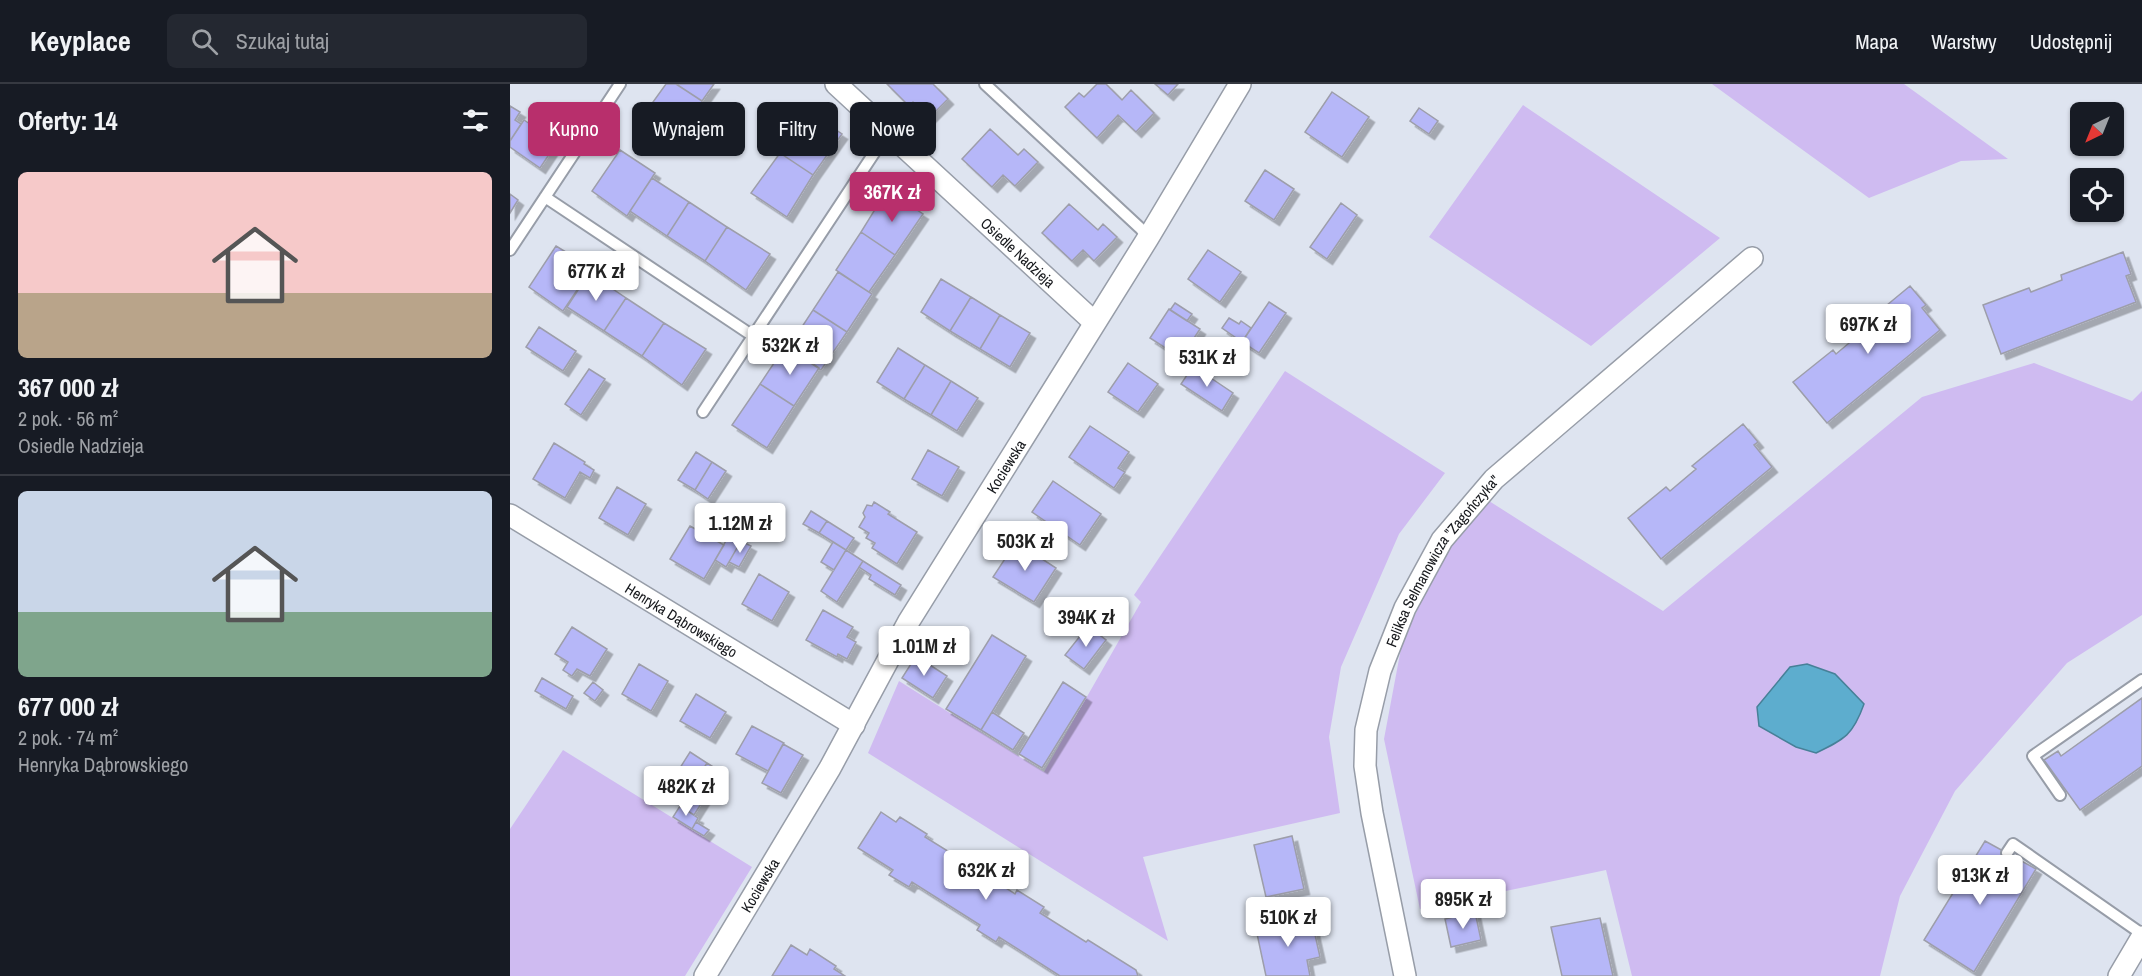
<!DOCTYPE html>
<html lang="pl">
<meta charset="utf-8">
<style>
body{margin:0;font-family:"Archivo Narrow",sans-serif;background:#242831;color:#f1f3f6;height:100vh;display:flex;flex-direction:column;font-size:22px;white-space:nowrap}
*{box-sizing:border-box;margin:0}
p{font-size:20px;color:#9ea1a6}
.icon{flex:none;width:33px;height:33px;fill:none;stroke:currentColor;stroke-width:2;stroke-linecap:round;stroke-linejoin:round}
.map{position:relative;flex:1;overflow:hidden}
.panel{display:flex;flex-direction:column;background:#171b24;width:510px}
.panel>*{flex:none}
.guide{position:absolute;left:18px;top:18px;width:570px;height:54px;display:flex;gap:12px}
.needle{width:39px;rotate:223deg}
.fabs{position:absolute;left:1560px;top:18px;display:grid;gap:12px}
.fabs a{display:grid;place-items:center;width:54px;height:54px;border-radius:9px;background:#171b24;box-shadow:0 2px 4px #0004;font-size:30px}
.price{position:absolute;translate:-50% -51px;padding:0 14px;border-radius:6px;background:#fff;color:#222;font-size:20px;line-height:39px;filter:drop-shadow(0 2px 3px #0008)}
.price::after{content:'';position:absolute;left:50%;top:36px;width:18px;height:14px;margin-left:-9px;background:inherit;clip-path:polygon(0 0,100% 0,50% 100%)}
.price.selected{background:#b82f6c;color:#fff}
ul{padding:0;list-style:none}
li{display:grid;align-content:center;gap:12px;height:318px;padding:0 18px}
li+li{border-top:2px solid #363941}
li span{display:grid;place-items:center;height:186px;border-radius:9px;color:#555}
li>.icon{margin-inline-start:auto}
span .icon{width:108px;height:108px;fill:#fffc;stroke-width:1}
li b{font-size:26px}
h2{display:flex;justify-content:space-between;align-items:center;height:72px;padding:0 18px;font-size:26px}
.chip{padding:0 21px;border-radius:9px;background:#171b24;box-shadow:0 2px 4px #0004;font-size:21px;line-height:54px}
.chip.selected{background:#b82f6c;color:#fff}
header{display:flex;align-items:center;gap:36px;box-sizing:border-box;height:84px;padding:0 30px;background:#171b24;border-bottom:2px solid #363941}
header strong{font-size:28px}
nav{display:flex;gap:33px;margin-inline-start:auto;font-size:21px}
.search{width:420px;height:54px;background:#242831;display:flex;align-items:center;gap:15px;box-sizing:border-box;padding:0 21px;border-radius:9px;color:#9ea1a6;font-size:22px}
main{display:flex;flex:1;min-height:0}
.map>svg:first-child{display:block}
.green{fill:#cfbbf1}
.water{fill:#5dadce;stroke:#478098;stroke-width:1.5}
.building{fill:#b6b7f8;stroke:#9d9eaa;stroke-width:1.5;filter:url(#shadow)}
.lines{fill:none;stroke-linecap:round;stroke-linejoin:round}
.service-casing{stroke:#979da8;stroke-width:14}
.minor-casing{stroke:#979da8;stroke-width:24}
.service{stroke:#fff;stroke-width:10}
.minor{stroke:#fff;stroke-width:21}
.labels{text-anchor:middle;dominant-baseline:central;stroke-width:4.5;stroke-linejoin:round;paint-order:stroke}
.street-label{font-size:15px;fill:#15171b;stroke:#dee4f0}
</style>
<header>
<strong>Keyplace</strong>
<div class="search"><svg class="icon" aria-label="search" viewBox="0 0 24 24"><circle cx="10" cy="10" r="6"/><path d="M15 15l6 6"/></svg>Szukaj tutaj</div>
<nav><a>Mapa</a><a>Warstwy</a><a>Udostępnij</a></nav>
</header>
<main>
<section class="panel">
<h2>Oferty: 14<svg class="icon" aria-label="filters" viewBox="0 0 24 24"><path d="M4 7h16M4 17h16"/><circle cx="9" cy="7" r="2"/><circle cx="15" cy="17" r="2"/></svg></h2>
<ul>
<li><span style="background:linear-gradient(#f6c9c9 65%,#b9a48a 0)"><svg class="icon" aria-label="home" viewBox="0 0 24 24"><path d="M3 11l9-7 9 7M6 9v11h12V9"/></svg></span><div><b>367 000 zł</b><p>2 pok. · 56 m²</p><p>Osiedle Nadzieja</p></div></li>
<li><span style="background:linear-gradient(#c9d6e8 65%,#7fa58c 0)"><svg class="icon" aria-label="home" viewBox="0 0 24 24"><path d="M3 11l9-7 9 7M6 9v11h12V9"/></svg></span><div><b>677 000 zł</b><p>2 pok. · 74 m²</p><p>Henryka Dąbrowskiego</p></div></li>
</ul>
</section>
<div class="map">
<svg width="1632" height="892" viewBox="0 0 1632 892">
<defs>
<filter id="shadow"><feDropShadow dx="5.5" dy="5.5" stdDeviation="0" flood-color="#0004"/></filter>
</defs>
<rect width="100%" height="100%" fill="#dee4f0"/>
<!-- green -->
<path class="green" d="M1202,0H1394L1498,75L1451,77L1359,114Z
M1013,21L1210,154L1081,262L919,153Z
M1524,279L1622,317L1632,307V531L1557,579L1445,707L1390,812L1370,892H1122L1096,786L910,825L874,655L892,559L931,475L979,417L1153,527L1412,313Z
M775,287L935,389L889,450L831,583L819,653L830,729L633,773L658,857L358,669L389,597L534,688L631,518L624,511Z
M53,666L242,783L175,892H0V745Z"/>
<!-- water -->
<path class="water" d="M1297,580L1325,590L1354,620C1343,651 1335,655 1306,669L1286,663L1249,642L1247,623L1280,583Z"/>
<!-- building -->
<path class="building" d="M156,0H166L192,17L166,60L130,36Z
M166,0H204L192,17Z
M377,0H423L438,15L419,34L403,18L399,22Z
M587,0H596L612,16L621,6L644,29L626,48L608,31L587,54L555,23L569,9L574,13Z
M645,0H668L658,11Z
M822,8L859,33L832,73L795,48Z
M0,22L10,28L5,36L11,40L0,57Z
M909,24L928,37L919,50L900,37Z
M296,26L332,50L303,91L270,69Z
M14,36L29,46L31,43L41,49L36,56L42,61L46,56L48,57L30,84L0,63V57Z
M480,45L508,71L514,65L528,78L505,102L493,91L482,103L452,75Z
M110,66L145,89L117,132L82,107Z
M270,69L303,91L277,133L241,109Z
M755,86L784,105L764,136L735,117Z
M142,94L179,118L157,152L120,127Z
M377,106L413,130L385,171L351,148Z
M0,110L8,116L0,129Z
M179,118L217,143L195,177L157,152Z
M831,119L847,131L817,175L800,163Z
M559,120L588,146L593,140L607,153L584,177L573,166L562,177L532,149Z
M217,143L260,170L236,206L195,177Z
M351,148L385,171L359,208L326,186Z
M46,162L82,184L53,227L19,203Z
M698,166L731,188L710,218L678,195Z
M1613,168L1621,190L1616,192L1626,218L1491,270L1473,221L1519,204L1521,208L1552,196L1551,191Z
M328,188L362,210L337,248L303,226Z
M79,189L116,214L94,247L57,223Z
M431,195L461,213L440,247L411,228Z
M1400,202L1416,221L1412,224L1430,246L1317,339L1283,298L1323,266L1326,270L1351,249L1348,245Z
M461,213L490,231L470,265L440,247Z
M116,214L154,239L132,272L94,247Z
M759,218L776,229L749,269L732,258Z
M665,219L682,230L677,237L660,226Z
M659,225L690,245L671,274L640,254Z
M303,226L337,248L311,286L278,264Z
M490,231L520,249L500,283L470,265Z
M719,234L729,240L731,237L741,244L732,258L712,244Z
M154,239L196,265L172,301L132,272Z
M29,243L66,267L53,287L16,263Z
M276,261L309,284L284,322L250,300Z
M388,264L415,281L394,315L367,298Z
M618,279L648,300L628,328L598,308Z
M415,281L441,297L421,331L394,315Z
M683,282L723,309L712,327L671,300Z
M79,285L95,295L71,331L55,320Z
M441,297L468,314L447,347L421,331Z
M250,300L284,322L257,364L222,341Z
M1233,340L1248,358L1244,361L1262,383L1151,475L1118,434L1156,403L1160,407L1186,385L1182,382Z
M580,342L619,368L608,384L615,388L604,404L559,373Z
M44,359L75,378L74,380L84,386L80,394L70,388L55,414L23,395Z
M418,366L449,383L432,412L402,395Z
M186,368L202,378L185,406L168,396Z
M202,378L216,387L198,415L185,406Z
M543,397L591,430L570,461L522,428Z
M107,403L136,420L118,451L89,434Z
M364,418L380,428L378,430L407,448L387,480L362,464L365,459L356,454L359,449L349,443L355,433L353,429L357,421L362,422Z
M301,427L317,437L309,449L293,440Z
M317,437L344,454L336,466L309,449Z
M180,442L214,461L194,495L160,475Z
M227,454L231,457L216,483L205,476L217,455L225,456Z
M231,457L241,462L229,483L219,478Z
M323,458L336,466L324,486L311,478Z
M506,458L546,484L524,518L483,493Z
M336,466L353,477L327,518L311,507Z
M353,477L391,501L385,511L359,495L361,491L349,483Z
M249,490L279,508L262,537L232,520Z
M313,526L343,543L337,553L346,558L337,575L328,570L327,573L296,556Z
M578,542L596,556L574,585L555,571Z
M62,543L97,565L80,592L67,585L62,592L53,586L58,578L45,570Z
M482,551L516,572L471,646L436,625Z
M406,572L437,592L423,614L392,594Z
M129,580L158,597L141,627L112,610Z
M32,594L63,612L56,625L25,607Z
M83,598L93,606L85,617L74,609Z
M553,598L576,613L532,684L509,670Z
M186,610L216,628L200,654L170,637Z
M1632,614V682L1570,726L1534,676L1548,667L1551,672Z
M482,628L514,649L503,666L471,646Z
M242,642L274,659L258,687L226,670Z
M273,660L293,671L271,709L252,699Z
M180,668L197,679L175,714L158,703Z
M197,679L211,688L184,731L170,722Z
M170,722L188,734L182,745L163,733Z
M371,728L386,738L390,733L417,750L415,753L444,771L447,768L478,788L476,791L505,810L507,806L534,823L530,829L576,858L578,856L626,886L628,892H550L489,853L486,858L467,846L470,841L402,798L399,803L379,791L383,786L348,764Z
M186,738L199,746L194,752L182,745Z
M782,752L794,805L756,813L744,761Z
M1475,757L1526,785L1464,888L1414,856Z
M965,828L971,856L941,863L935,835Z
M801,833L810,873L797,876L800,892H756L746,845Z
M1090,834L1103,892H1052L1041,843Z
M281,861L297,871L300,865L326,882L324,885L335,892H262Z"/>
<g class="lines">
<!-- service casing -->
<g class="service-casing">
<path id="service" d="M475,0L630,144L638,154
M35,113L243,252
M0,166L110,0
M193,328L378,48
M1550,711L1523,672L1632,596
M1497,769L1503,760L1632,850"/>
</g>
<!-- minor casing -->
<g class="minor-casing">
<g id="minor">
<path id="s1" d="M326,0L584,238"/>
<path id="s2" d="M0,431L344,641"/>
<path id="s3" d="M195,892L320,684L399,537L638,154L730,0"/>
<path id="s4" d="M895,892L862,729L855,682L856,646L870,587L895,524L932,456L984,395L1242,174"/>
<path d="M1609,892L1632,853"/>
</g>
</g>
<!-- service -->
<use href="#service" class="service"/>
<!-- minor -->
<use href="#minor" class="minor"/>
</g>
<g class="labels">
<!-- street labels -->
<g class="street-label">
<text stroke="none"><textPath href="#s1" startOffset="248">Osiedle Nadzieja</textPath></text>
<text stroke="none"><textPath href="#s3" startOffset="592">Kociewska</textPath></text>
<text stroke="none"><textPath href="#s4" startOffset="438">Feliksa Selmanowicza "Zagończyka"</textPath></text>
<text stroke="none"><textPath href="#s2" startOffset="201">Henryka Dąbrowskiego</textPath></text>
<text stroke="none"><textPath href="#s3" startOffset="106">Kociewska</textPath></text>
</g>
</g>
</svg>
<div class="fabs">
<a><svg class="needle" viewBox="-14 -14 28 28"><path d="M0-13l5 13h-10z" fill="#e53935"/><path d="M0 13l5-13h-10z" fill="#9ea1a6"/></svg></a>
<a><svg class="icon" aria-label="locate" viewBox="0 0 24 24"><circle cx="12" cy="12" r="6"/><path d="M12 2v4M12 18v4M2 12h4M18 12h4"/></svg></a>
</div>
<b class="price selected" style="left:382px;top:139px">367K zł</b>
<b class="price" style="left:86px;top:218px">677K zł</b>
<b class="price" style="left:1358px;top:271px">697K zł</b>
<b class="price" style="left:280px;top:292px">532K zł</b>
<b class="price" style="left:697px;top:304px">531K zł</b>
<b class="price" style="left:230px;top:470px">1.12M zł</b>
<b class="price" style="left:515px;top:488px">503K zł</b>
<b class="price" style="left:576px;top:564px">394K zł</b>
<b class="price" style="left:414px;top:593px">1.01M zł</b>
<b class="price" style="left:176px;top:733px">482K zł</b>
<b class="price" style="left:476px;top:817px">632K zł</b>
<b class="price" style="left:1470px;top:822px">913K zł</b>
<b class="price" style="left:953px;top:846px">895K zł</b>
<b class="price" style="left:778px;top:864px">510K zł</b>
<div class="guide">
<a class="chip selected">Kupno</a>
<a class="chip">Wynajem</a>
<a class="chip">Filtry</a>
<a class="chip">Nowe</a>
</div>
</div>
</main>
